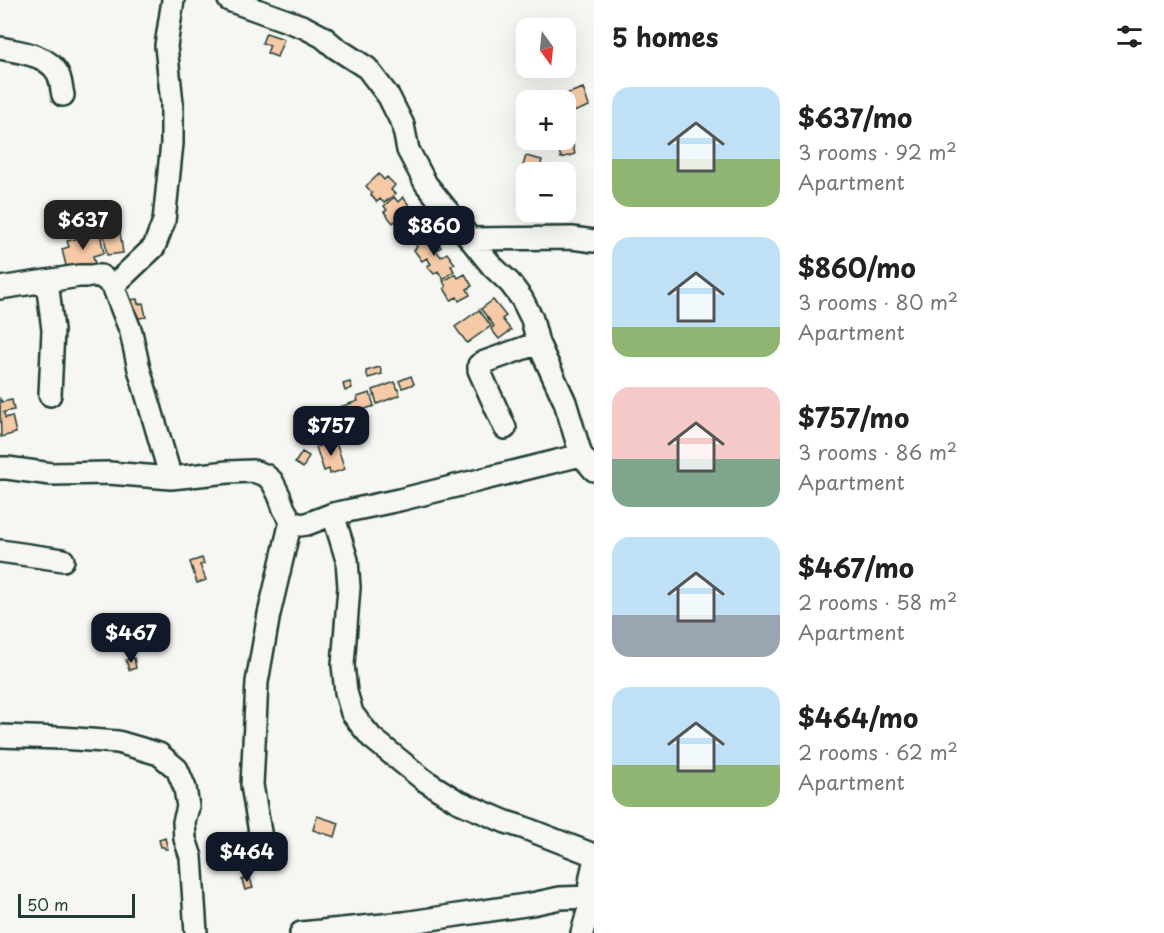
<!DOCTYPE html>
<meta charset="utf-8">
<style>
body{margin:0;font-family:"Playpen Sans",sans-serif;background:#f6f6f6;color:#222;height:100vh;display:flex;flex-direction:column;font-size:22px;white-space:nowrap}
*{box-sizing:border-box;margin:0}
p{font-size:20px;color:#767676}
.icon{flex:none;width:33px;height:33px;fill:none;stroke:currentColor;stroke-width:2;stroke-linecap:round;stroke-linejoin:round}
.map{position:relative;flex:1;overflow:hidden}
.drawer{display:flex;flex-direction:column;background:#fff;width:570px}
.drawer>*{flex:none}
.needle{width:39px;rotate:165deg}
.controls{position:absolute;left:516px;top:18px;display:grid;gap:12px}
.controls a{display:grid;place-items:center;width:60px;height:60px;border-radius:12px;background:#fff;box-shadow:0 6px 24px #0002;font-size:30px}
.scale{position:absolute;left:18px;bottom:15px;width:117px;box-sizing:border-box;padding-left:6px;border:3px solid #1f3d34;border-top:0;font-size:16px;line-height:21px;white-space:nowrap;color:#1f3d34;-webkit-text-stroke:4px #f6f6f2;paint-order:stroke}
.price{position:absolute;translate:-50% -51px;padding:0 14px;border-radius:12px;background:#111827;color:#fff;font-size:20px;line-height:39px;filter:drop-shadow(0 2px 3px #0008)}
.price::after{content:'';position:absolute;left:50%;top:36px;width:18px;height:14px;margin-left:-9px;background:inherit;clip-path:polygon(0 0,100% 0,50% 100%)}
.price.active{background:#222;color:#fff}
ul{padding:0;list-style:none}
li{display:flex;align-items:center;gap:18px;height:150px;padding:0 18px}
li span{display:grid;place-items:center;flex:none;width:168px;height:120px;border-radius:18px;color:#555}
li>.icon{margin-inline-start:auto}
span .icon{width:72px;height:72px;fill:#fffc;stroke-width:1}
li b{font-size:26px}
h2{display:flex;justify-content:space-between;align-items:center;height:72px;padding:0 18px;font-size:26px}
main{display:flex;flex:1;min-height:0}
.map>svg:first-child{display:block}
.building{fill:#f7caa7;stroke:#1f3d34;stroke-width:1.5}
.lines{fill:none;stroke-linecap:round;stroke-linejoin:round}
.minor-casing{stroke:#1f3d34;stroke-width:26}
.minor{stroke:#f6f6f2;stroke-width:21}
</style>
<main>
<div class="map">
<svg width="594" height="933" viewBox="0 0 594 933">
<rect width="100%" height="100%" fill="#f6f6f2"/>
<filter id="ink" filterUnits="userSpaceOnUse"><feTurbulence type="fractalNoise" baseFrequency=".0167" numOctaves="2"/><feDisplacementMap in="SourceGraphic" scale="12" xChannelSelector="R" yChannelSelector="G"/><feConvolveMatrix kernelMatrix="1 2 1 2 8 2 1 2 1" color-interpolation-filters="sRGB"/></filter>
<g filter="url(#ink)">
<!-- building -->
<path class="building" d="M266,33L284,39L277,57L267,53L270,45L262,43Z
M583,88L589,106L571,113L569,108L566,109V100H552V99Z
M570,134L575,154L561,158L556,140H566V135Z
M526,156L542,160L539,172H526V174L521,172Z
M379,174L384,180L387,177L395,185L391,190L395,194L384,203L380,199L377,202L371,195L372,193L366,186Z
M394,197L398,202L403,197L411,208L407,211L412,217L416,213L425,223L421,227L425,232L413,242L408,237L405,240L396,229L400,226L395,221L393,223L384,212L387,210L384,206Z
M120,232L123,253L107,255L104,234Z
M100,233L104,253L93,256L95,263L67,270L62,249L69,247L67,241Z
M433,236L441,247L436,250L441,257L447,253L455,264L451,266L454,271L443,279L438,271L434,274L427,266L431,264L427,258L422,261L414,250L417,247L415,243L424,237L427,241Z
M456,274L458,278L465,274L472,286L467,289L470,295L459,301L457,297L451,300L444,288L446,287L443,281Z
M137,299L138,304L143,303L146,317L134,319L130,300Z
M493,300L506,316L502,319L511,330L499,339L491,329L494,326L481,309Z
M479,310L491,326L467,343L455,327Z
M380,367L382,374L368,378L366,371Z
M411,376L414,384L402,388L399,381Z
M350,382L352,388L345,391L343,384Z
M395,382L400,395L377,404L373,390Z
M370,393L374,406L360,411L362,415L345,421L340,407L358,401L357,397Z
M0,399L2,402L12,400L14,410L4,412L5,418L12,416L16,433L1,437Z
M335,440L345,469L330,474L329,469L324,471L316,447Z
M302,452L309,456L303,468L295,463Z
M202,558L204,564L200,565L206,580L197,583L190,562Z
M134,658L136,668L129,670L126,660Z
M317,816L339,823L335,837L313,830Z
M165,838L168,849H165L164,847H161L159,840Z
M249,875L253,888L245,890L242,880L245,879L244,876Z"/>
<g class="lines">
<!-- minor casing -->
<g class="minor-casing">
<path id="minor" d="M229,0L304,27L323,37L336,48L367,68L389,97L403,125L408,150L426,184L492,266L510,283L522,299L532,319L538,343L565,402L581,455L594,470
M0,48C18,52 46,54 57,72C61,78 61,87 63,95
M471,239L572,238L594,241
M47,281L53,330L50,395
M113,286L154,247L164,221L172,143V103L166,46L173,0
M0,288L79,276H101L113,286L131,332L139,369L171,478
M505,428L479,370V365L482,363L538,343
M0,468H7L51,474L109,473L171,478L228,472L253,471L265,475L272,481L279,495L284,509L291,521L300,525L307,524L333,514L399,500L581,455
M333,514L347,560L349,587L343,665L346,692L352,713L361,725L372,738L424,780L457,801L506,822L522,827L594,855
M0,551L63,560
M0,736L61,738L118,742L159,754L177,769L185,788L188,807L184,822L185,839L191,857L196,933
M261,838L252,785L257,682L269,614L291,521
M594,863C590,880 586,896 594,911
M301,933L404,923L532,904L560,898L590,897
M582,933L590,905"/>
</g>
<!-- minor -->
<use href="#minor" class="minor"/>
</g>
</g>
</svg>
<div class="controls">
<a><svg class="needle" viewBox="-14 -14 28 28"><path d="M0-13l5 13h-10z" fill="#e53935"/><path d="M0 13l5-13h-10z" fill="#767676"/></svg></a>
<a>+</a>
<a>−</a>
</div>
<div class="scale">50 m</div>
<b class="price active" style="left:83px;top:251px">$637</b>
<b class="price" style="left:434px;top:257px">$860</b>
<b class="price" style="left:331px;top:457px">$757</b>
<b class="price" style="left:131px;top:664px">$467</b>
<b class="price" style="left:247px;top:883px">$464</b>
</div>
<section class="drawer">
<h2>5 homes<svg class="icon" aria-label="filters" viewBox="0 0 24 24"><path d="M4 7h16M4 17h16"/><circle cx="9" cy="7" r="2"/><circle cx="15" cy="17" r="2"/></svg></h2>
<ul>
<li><span style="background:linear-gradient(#bfe0f5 60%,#8fb573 0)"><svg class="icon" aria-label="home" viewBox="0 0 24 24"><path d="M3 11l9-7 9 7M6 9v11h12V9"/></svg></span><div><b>$637/mo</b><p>3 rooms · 92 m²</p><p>Apartment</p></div></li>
<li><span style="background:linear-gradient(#bfe0f5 75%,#8fb573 0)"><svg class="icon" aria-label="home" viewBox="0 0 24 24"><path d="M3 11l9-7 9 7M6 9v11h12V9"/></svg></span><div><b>$860/mo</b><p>3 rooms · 80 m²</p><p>Apartment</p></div></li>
<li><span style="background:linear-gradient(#f6c9c9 60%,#7fa58c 0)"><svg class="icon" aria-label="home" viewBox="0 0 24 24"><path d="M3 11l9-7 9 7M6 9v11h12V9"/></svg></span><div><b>$757/mo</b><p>3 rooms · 86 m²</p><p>Apartment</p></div></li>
<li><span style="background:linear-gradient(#bfe0f5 65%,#9aa5b1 0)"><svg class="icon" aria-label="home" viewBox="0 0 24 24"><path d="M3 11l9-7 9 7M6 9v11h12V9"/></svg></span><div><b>$467/mo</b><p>2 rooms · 58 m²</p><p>Apartment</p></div></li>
<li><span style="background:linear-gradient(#bfe0f5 65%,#8fb573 0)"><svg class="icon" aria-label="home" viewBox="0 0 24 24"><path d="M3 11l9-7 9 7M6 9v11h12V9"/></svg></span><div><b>$464/mo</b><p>2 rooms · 62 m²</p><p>Apartment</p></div></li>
</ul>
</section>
</main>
